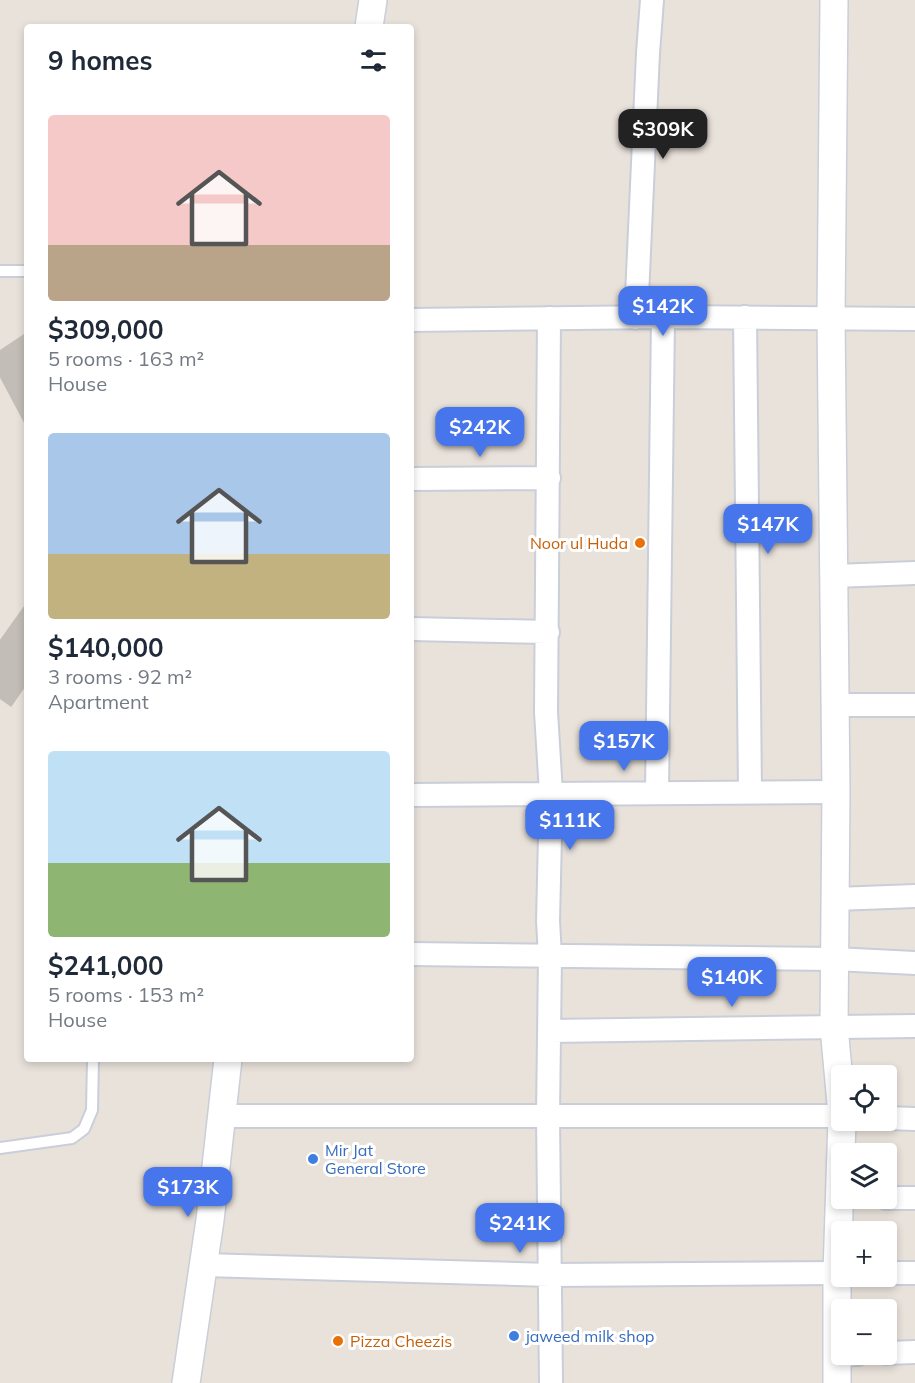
<!DOCTYPE html>
<meta charset="utf-8">
<style>
body{margin:0;font-family:Mulish,sans-serif;background:#f6f6f7;color:#1f2937;height:100vh;display:flex;flex-direction:column;font-size:22px;white-space:nowrap}
*{box-sizing:border-box;margin:0}
p{font-size:20px;color:#747a83}
.icon{flex:none;width:33px;height:33px;fill:none;stroke:currentColor;stroke-width:2;stroke-linecap:round;stroke-linejoin:round}
.map{position:relative;flex:1;overflow:hidden}
.details{position:absolute;left:24px;top:24px;width:390px;height:1038px;display:flex;flex-direction:column;background:#fff;border-radius:6px;box-shadow:0 3px 9px #0003}
.details>*{flex:none}
.tools{position:absolute;left:831px;top:1065px;display:grid;gap:12px}
.tools a{display:grid;place-items:center;width:66px;height:66px;border-radius:6px;background:#fff;box-shadow:0 3px 9px #0003;font-size:30px}
.price{position:absolute;translate:-50% -51px;padding:0 14px;border-radius:12px;background:#4775eb;color:#fff;font-size:20px;line-height:39px;filter:drop-shadow(0 2px 3px #0008)}
.price::after{content:'';position:absolute;left:50%;top:36px;width:18px;height:14px;margin-left:-9px;background:inherit;clip-path:polygon(0 0,100% 0,50% 100%)}
.price.selected{background:#222;color:#fff}
ul{padding:0;list-style:none}
li{display:grid;align-content:center;gap:12px;height:318px;padding:0 24px}
li span{display:grid;place-items:center;height:186px;border-radius:6px;color:#555}
li>.icon{margin-inline-start:auto}
span .icon{width:108px;height:108px;fill:#fffc;stroke-width:1}
li b{font-size:26px}
h2{display:flex;justify-content:space-between;align-items:center;height:72px;padding:0 24px;font-size:26px}
.map>svg:first-child{display:block}
.building{fill:#c2bdb6;stroke:#c4bdb5;stroke-width:1.5}
.lines{fill:none;stroke-linecap:round;stroke-linejoin:round}
.service-casing{stroke:#c9ced9;stroke-width:14}
.minor-casing{stroke:#c9ced9;stroke-width:26}
.tertiary-casing{stroke:#c9ced9;stroke-width:30}
.service{stroke:#fff;stroke-width:10}
.minor{stroke:#fff;stroke-width:22}
.tertiary{stroke:#fff;stroke-width:27}
.food-dot{fill:#e8710a;stroke:#fff;stroke-width:2}
.shop-dot{fill:#3f7fe0;stroke:#fff;stroke-width:2}
.labels{text-anchor:middle;dominant-baseline:central;stroke-width:6;stroke-linejoin:round;paint-order:stroke}
.food-label{font-size:16px;fill:#c56008;stroke:#fff;text-anchor:end}
.shop-label{font-size:16px;fill:#366cbe;stroke:#fff;text-anchor:start}
</style>
<div class="map">
<svg width="915" height="1383" viewBox="0 0 915 1383">
<rect width="100%" height="100%" fill="#e9e2db"/>
<!-- building -->
<path class="building" d="M27,333V427L0,376V351Z
M27,603V683L11,706L0,698V641Z"/>
<g class="lines">
<!-- service casing -->
<g class="service-casing">
<path id="service" d="M0,271H27
M0,1148L72,1138L84,1129L92,1110L93,1059"/>
</g>
<!-- minor casing -->
<g class="minor-casing">
<path id="minor" d="M745,317L750,792
M549,318L546,712L551,793L548,921L550,956L548,1116L551,1383
M636,318L648,53L652,0
M411,320L663,317L915,319
M411,479L549,478
M834,576L915,573
M411,629L548,632
M835,705H915
M657,792L663,317
M411,795L836,792
M836,899L915,896
M411,954L835,959L915,963
M550,1031L915,1026
M222,1116H842
M886,1118L915,1119
M886,1198H915
M204,1265L550,1275L842,1273
M886,1273H915
M886,1353L915,1352
M837,1355L858,1354"/>
</g>
<!-- tertiary casing -->
<g class="tertiary-casing">
<path id="tertiary" d="M834,0L831,317L836,792L834,1027L842,1114
M369,27L373,0
M186,1383L210,1220L228,1059
M837,1383V1273L842,1120"/>
</g>
<!-- service -->
<use href="#service" class="service"/>
<!-- minor -->
<use href="#minor" class="minor"/>
<!-- tertiary -->
<use href="#tertiary" class="tertiary"/>
</g>
<!-- markers -->
<g class="food-dot">
<circle cx="640" cy="543" r="6"/>
<circle cx="338" cy="1341" r="6"/>
</g>
<g class="shop-dot">
<circle cx="313" cy="1159" r="6"/>
<circle cx="514" cy="1336" r="6"/>
</g>
<g class="labels">
<!-- food labels -->
<g class="food-label">
<text x="628" y="543">Noor ul Huda</text>
<text x="350" y="1341" text-anchor="start">Pizza Cheezis</text>
</g>
<!-- shop labels -->
<g class="shop-label">
<text x="325" y="1150">Mir Jat<tspan x="325" dy="18">General Store</tspan></text>
<text x="526" y="1336">jaweed milk shop</text>
</g>
</g>
</svg>
<div class="tools">
<a><svg class="icon" aria-label="locate" viewBox="0 0 24 24"><circle cx="12" cy="12" r="6"/><path d="M12 2v4M12 18v4M2 12h4M18 12h4"/></svg></a>
<a><svg class="icon" aria-label="layers" viewBox="0 0 24 24"><path d="M12 4l9 5-9 5-9-5zM3 14l9 5 9-5"/></svg></a>
<a>+</a>
<a>−</a>
</div>
<b class="price selected" style="left:663px;top:160px">$309K</b>
<b class="price" style="left:663px;top:337px">$142K</b>
<b class="price" style="left:480px;top:458px">$242K</b>
<b class="price" style="left:768px;top:555px">$147K</b>
<b class="price" style="left:624px;top:772px">$157K</b>
<b class="price" style="left:570px;top:851px">$111K</b>
<b class="price" style="left:732px;top:1008px">$140K</b>
<b class="price" style="left:188px;top:1218px">$173K</b>
<b class="price" style="left:520px;top:1254px">$241K</b>
<section class="details">
<h2>9 homes<svg class="icon" aria-label="filters" viewBox="0 0 24 24"><path d="M4 7h16M4 17h16"/><circle cx="9" cy="7" r="2"/><circle cx="15" cy="17" r="2"/></svg></h2>
<ul>
<li><span style="background:linear-gradient(#f6c9c9 70%,#b9a48a 0)"><svg class="icon" aria-label="home" viewBox="0 0 24 24"><path d="M3 11l9-7 9 7M6 9v11h12V9"/></svg></span><div><b>$309,000</b><p>5 rooms · 163 m²</p><p>House</p></div></li>
<li><span style="background:linear-gradient(#a9c7e8 65%,#c2b280 0)"><svg class="icon" aria-label="home" viewBox="0 0 24 24"><path d="M3 11l9-7 9 7M6 9v11h12V9"/></svg></span><div><b>$140,000</b><p>3 rooms · 92 m²</p><p>Apartment</p></div></li>
<li><span style="background:linear-gradient(#bfe0f5 60%,#8fb573 0)"><svg class="icon" aria-label="home" viewBox="0 0 24 24"><path d="M3 11l9-7 9 7M6 9v11h12V9"/></svg></span><div><b>$241,000</b><p>5 rooms · 153 m²</p><p>House</p></div></li>
</ul>
</section>
</div>
